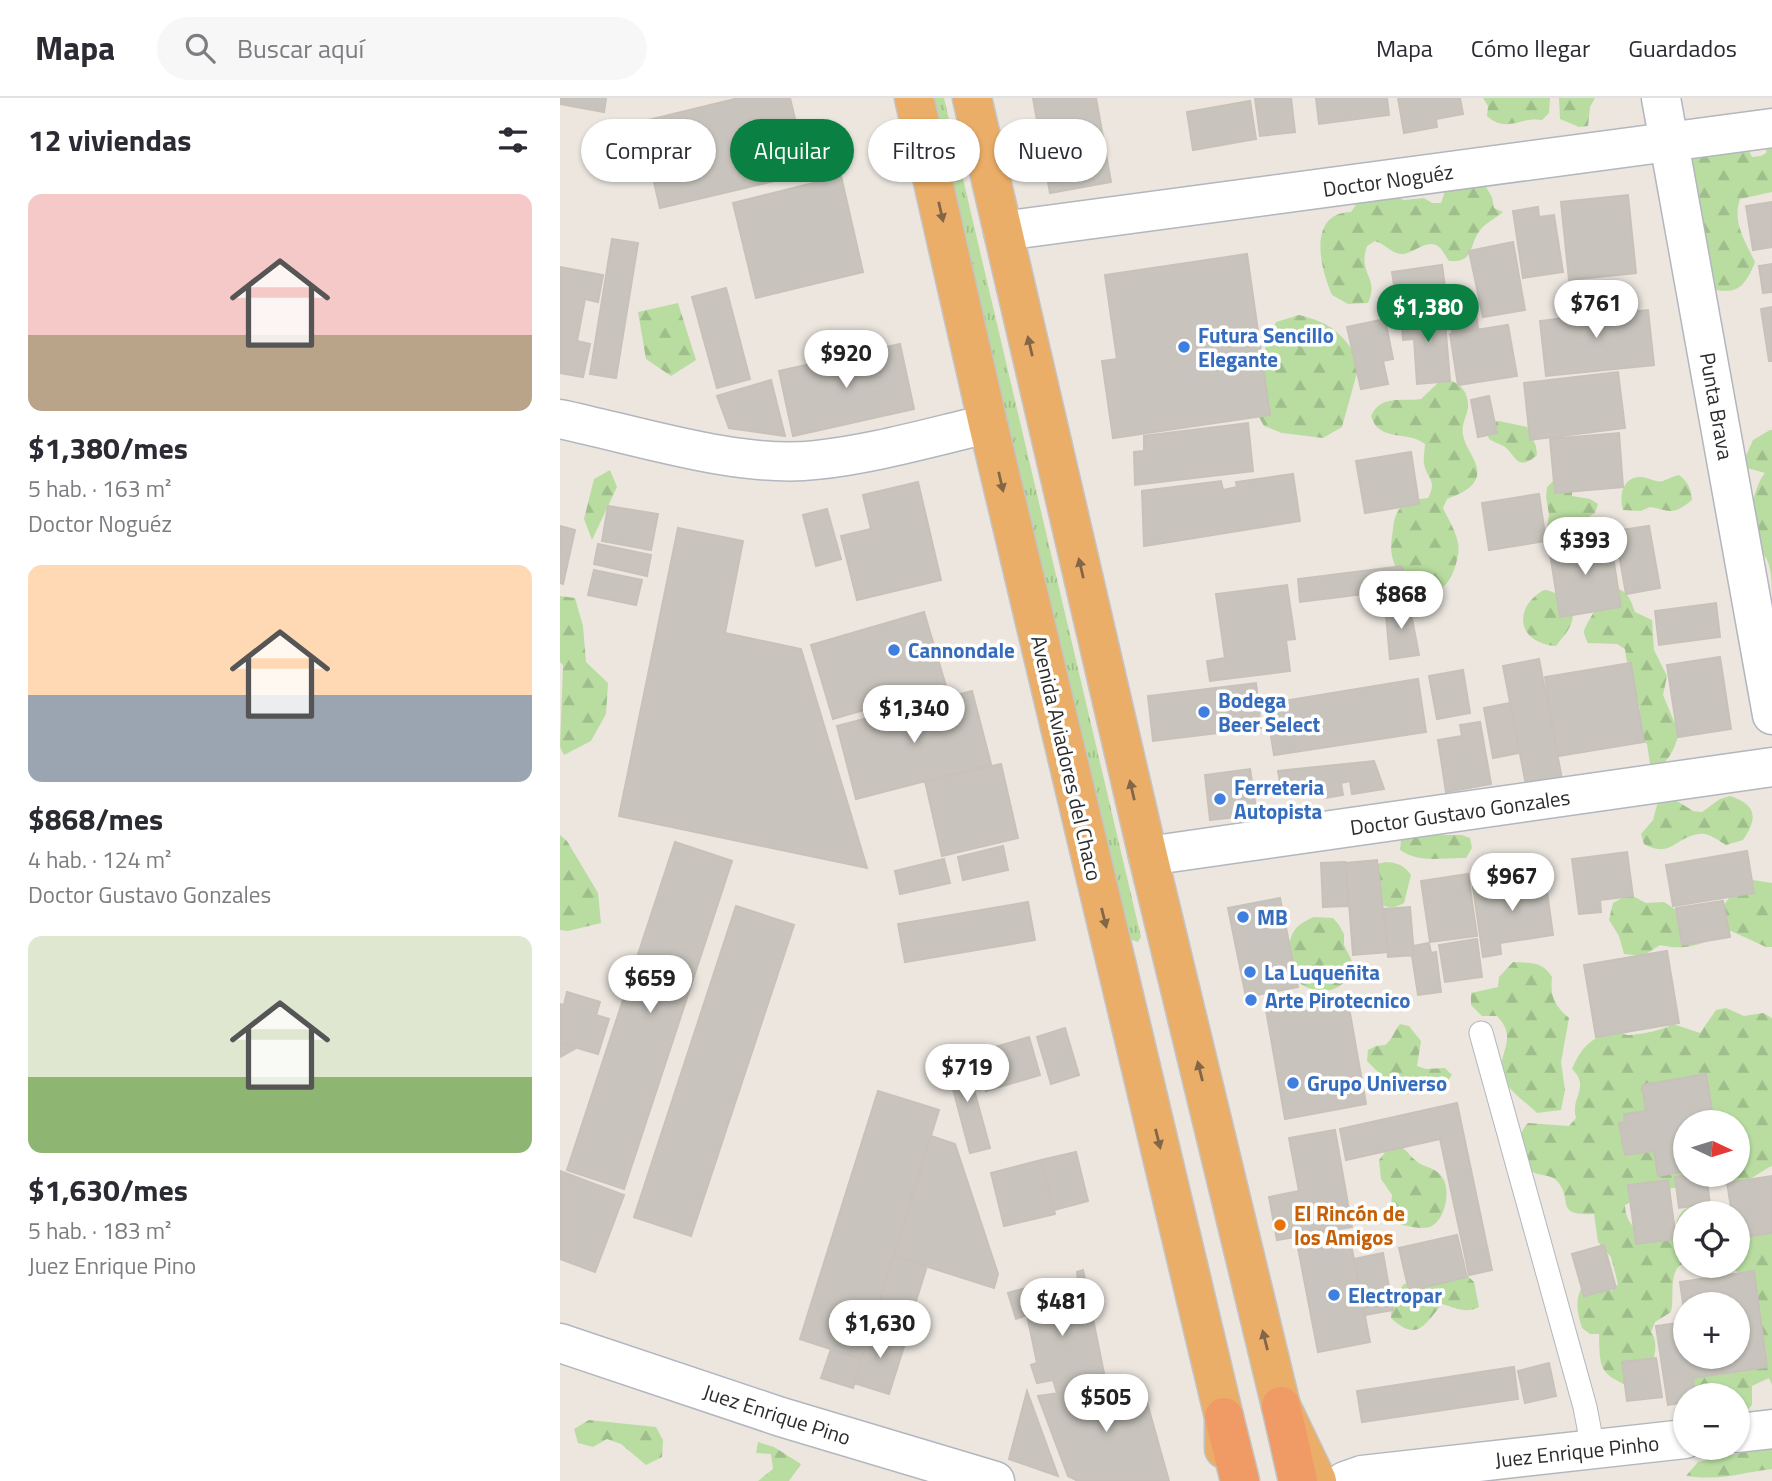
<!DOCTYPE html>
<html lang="es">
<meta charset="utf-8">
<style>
body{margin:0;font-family:"Titillium Web",sans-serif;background:#f7f7f7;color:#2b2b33;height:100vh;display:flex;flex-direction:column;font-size:26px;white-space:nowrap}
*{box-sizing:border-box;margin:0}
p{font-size:23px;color:#7c7c81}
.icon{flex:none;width:38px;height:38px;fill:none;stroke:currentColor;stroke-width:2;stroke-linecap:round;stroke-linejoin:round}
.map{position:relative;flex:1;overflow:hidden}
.side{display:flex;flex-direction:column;background:#fff;width:560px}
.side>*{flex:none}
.guide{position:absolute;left:21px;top:21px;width:665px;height:63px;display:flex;gap:14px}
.needle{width:46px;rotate:94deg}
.controls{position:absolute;left:1113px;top:1012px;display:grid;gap:14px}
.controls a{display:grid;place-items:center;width:77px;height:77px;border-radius:50%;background:#fff;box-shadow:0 2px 5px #0004;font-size:35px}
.price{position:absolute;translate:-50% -60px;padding:0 16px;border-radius:24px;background:#fff;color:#222;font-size:23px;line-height:46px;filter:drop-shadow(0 2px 4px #0008)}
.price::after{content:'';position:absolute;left:50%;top:42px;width:21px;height:16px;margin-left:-10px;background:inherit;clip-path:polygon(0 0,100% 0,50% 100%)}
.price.current{background:#0b8043;color:#fff}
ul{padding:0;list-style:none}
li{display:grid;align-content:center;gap:14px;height:371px;padding:0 28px}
li span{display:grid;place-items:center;height:217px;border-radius:14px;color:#555}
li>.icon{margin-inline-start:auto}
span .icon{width:126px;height:126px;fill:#fffc;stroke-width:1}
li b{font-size:30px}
h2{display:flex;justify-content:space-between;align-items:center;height:84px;padding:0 28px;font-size:30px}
.tag{padding:0 24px;border-radius:32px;background:#fff;box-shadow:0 2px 5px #0004;font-size:24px;line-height:63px}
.tag.current{background:#0b8043;color:#fff}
header{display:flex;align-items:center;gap:42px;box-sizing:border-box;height:98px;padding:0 35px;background:#fff;border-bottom:2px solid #e1e1e2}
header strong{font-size:33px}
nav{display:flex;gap:38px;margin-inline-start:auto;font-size:24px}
.search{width:490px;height:63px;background:#f7f7f7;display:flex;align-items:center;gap:18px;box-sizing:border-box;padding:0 24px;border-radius:38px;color:#7c7c81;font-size:26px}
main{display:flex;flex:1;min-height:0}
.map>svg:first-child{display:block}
.grass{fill:url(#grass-tufts)}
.forest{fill:url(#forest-firs)}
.building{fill:#c8c4bd;stroke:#c7c1b9;stroke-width:2}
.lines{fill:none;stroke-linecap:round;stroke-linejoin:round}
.service-casing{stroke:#b2b6be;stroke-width:25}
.minor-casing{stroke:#b2b6be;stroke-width:41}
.trunk-casing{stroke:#c4c4c4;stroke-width:41}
.motorway-casing{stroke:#c4c4c4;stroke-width:41}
.service{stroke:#fff;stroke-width:23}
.minor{stroke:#fff;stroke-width:38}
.trunk{stroke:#eaae68;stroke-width:38}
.motorway{stroke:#f09a66;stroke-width:38}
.oneway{fill:#826647}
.shop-dot{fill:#3f7fe0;stroke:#fff;stroke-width:2.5}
.food-dot{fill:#e8710a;stroke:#fff;stroke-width:2.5}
.labels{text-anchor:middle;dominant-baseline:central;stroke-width:7;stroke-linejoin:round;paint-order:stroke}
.street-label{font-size:21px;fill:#2c2c2c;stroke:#fff}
.shop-label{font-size:21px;font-weight:bold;fill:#366cbe;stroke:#fff;text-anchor:start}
.food-label{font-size:21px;font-weight:bold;fill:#c56008;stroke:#fff;text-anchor:start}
</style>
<header>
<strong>Mapa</strong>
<div class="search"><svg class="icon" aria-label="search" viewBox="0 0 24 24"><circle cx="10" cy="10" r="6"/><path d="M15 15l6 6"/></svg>Buscar aquí</div>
<nav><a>Mapa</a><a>Cómo llegar</a><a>Guardados</a></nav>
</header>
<main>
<section class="side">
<h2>12 viviendas<svg class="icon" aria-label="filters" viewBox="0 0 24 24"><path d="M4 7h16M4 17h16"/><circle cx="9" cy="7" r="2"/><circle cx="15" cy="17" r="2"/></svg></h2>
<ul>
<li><span style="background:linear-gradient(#f6c9c9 65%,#b9a48a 0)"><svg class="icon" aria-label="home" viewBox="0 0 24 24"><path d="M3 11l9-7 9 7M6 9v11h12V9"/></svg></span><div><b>$1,380/mes</b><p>5 hab. · 163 m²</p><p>Doctor Noguéz</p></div></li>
<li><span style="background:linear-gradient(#ffd9b3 60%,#9aa5b1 0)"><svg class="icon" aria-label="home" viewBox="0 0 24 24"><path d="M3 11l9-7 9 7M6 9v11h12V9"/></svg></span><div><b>$868/mes</b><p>4 hab. · 124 m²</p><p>Doctor Gustavo Gonzales</p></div></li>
<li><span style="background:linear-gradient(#dfe7d0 65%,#8fb573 0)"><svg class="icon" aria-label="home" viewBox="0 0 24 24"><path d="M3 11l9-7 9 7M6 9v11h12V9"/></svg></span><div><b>$1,630/mes</b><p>5 hab. · 183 m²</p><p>Juez Enrique Pino</p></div></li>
</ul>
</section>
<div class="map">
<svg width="1212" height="1383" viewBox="0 0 1212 1383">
<defs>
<pattern id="grass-tufts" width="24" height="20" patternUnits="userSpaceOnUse" patternTransform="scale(1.75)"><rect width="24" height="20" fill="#b9dda1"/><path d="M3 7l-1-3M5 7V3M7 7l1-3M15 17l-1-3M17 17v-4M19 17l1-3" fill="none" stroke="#9fbe8b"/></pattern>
<pattern id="forest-firs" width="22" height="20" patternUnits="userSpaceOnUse" patternTransform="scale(1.75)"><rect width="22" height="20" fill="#b9dda1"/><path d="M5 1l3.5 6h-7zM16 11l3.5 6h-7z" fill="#9fbe8b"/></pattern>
</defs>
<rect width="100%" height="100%" fill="#ece6df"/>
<!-- grass -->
<path class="grass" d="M372,0H384L581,839L578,844L569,841L550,767Z"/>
<!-- forest -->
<path class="forest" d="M923,0H990L989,15L982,22C960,18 947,36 927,18L928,8Z
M999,0H1035L1030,9L1028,28L1019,29L1000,21Z
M1212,32V94L1180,101C1172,124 1185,143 1195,164C1184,192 1175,198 1145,189L1130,53L1183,41L1192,59L1201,58L1206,55L1209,36Z
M915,71L932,99L934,110L943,114C936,120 927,124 921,131C908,146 916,165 889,163C886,159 883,152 879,149C868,139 852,157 841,156C833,156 825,146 815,143L807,148C797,176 820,179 808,205L788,206L772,197C760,170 747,115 791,114L796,107L797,97L836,99L844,102L864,100L872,105H881L887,87Z
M118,205L136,262L111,278L86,261L78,214Z
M739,217C772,225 782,235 800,264L782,329L763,340L722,335L704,328C701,322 695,314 694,307C691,286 707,243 716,224Z
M881,282C897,281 909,292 908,309C907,319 901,326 903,337C905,348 913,357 916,367C923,387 901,396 887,401L883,410C888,421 896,433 898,445C900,454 897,463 894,472C879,513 839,491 832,458C830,449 832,439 833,431C835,407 847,402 868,400C878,381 866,381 864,365C863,359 865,352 865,346C848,332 819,345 811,318C821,296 841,304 861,301Z
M939,323L967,329L976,348L977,357C957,374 957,359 945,349C941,346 933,344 929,341L926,332L930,324Z
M1210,332H1212V494C1211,482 1212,467 1204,457C1200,453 1195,450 1192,445C1185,430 1194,387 1205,375L1187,370L1185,360L1193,342Z
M50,372L57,389L32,442L24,421L34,381Z
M1119,377C1128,384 1131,390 1132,402C1112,418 1112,413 1090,409L1081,413L1063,412C1059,398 1062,379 1081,379C1088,379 1096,385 1103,383C1108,381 1114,378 1119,377Z
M994,382H1004L1012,387V398L1030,401L1038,406L1035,415C1023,421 1017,432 1006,439L986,437L989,417L986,399L987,389Z
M1051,489C1067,492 1070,499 1075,514L1092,522L1094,552L1107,578L1103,597L1119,635C1115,648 1112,660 1099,668L1090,666L1087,646L1079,640C1077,630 1081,621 1080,612C1077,590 1067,573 1065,551L1057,546L1028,545C1027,543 1024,537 1024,534C1024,527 1046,497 1051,489Z
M984,492C998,493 1017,507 1012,523C1010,532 1001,541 996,548C956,545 953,509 984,492Z
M0,498L15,500L23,528L26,564L48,585L46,616L31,643L4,657L0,649L3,567L0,564Z
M1170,698C1197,707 1198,720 1183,742L1166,747C1158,742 1148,734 1139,736C1115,739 1111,761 1084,746L1081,736L1093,722L1098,703H1117L1133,713L1142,714L1160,701Z
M864,731L882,737H902L910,740L912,750L906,760C881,759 861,766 840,752L841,742L846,734Z
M0,737L7,743L38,795L41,825L8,833L0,832Z
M826,764C838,765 844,767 851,777L844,805C833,811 826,811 816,802L817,766Z
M1193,782L1212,785V849H1206L1171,833C1145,844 1129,854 1100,847L1083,858L1064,856L1059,838L1049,822L1053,805L1069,796L1086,805L1104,804L1136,825C1158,816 1164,809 1176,789Z
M754,819L773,820L779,827L784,836V847L793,865C790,871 787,880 783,885C772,898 742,894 734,878C732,874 732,867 731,862C727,839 732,828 754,819Z
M953,864C971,865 982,863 992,879C990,899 994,907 1009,920L1001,964L1005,992L1001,1012L977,1015C967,1005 948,993 943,979C935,957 960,942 937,918H922L911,907V895L938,889L939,879Z
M1166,910L1184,918L1203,915L1212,920V1068C1204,1071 1186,1085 1175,1090L1166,1087L1154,1076H1178V1024H1125V1072L1119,1089C1101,1092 1081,1096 1065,1107C1065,1125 1078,1134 1091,1144L1112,1141C1115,1134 1116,1120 1122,1114C1130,1104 1157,1110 1166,1115H1125V1165C1107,1170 1115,1199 1111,1214L1095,1224L1091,1234C1100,1246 1094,1267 1084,1278C1080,1282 1072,1285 1068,1288C1038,1275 1040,1268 1039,1236H1030L1022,1230C1017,1214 1014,1201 1024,1186L1034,1184L1052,1193L1058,1186L1051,1159L1038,1144L1034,1116C992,1118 1015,1101 996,1082C989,1076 978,1078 971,1073C956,1061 955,1039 968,1025L1009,1028L1016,1020C1010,999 1031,989 1012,971C1021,950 1032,937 1056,934C1061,934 1066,938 1071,937C1087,935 1099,933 1113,926L1140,935L1156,912Z
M840,926L849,928L861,943L857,968L866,971L885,970L892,977L886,985L849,996L839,997L831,992L820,976L807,963L808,952L816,948L825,947C833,941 834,933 840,926Z
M839,1047C847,1052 851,1060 859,1065C867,1070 876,1070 882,1079C891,1091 886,1120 872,1128C861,1133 845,1127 834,1125L830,1116L832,1097L821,1081L819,1062L830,1048Z
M1178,1125L1193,1139L1209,1130L1212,1132V1287L1209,1280L1192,1288V1307L1185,1314L1178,1313V1297H1135V1287L1130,1278L1189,1262L1192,1245L1202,1228L1195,1222L1199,1204L1183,1176L1161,1167H1178Z
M891,1171H900L914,1184L919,1209C905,1216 896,1210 882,1206C864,1228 857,1244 831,1220L832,1201L844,1186C872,1181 871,1200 891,1171Z
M29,1322L96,1329L103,1342L102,1359L86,1367L61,1346L47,1341L33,1349L18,1345L14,1331Z
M198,1344L214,1349L241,1366L229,1383H198L213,1371L211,1356L196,1355Z
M1212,1351V1371C1178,1375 1163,1383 1126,1378L1138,1364L1186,1354Z"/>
<!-- building -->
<path class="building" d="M0,0H46L44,14L0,6Z
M179,0H230L248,75L100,110L80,24Z
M473,0H536L551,84L490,95Z
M695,0H731L735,34L700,38Z
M756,0H827L829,17L759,26Z
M838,0H900L903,16L876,21L877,29L844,35Z
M690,3L696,41L633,52L627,14Z
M281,78L303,174L196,200L173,105Z
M1068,97L1076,175L1009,182L1001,104Z
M1212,104V149L1193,152L1186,108Z
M978,109L979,119L994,117L1003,174L963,180L953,113Z
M52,141L78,145L56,280L30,276Z
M953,144L965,212L923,219L909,153Z
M687,156L710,317L553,340L542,263L557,261L545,177Z
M1212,166V194L1203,195L1199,168Z
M882,167L887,204L838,212L832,174Z
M0,169L43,177L38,204L25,201L17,243L30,246L23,279L0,275Z
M166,190L190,281L157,290L132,199Z
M1011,197L1037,198V217L1088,212L1094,267L986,278L980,223L1011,219Z
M914,201L918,230L892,234L888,205Z
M1212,209V263H1209L1201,211Z
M884,211L890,283L857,286L854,241L843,242L841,215Z
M825,221L833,261L823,263L828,286L801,291L787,229Z
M948,227L957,278L898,287L890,236Z
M340,246L354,311L233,338L219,273Z
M1058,274L1065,330L970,342L964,285Z
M211,282L225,338L169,330L157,298Z
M929,298L937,335L918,339L911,302Z
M688,325L693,373L575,387L574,354L584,353V338Z
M1059,335L1063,389L995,395L990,341Z
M851,354L859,406L805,415L796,363Z
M733,376L740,423L584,448L582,393L661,383L663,392L677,389L676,384Z
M358,384L381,482L297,502L281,438L311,431L303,397Z
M979,396L986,443L929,452L922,405Z
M48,408L98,416L91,452L42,443Z
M267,411L281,461L256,468L243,417Z
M0,428L15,432L3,486L0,485Z
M1089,428L1100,490L1066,496L1055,433Z
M118,430L183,443L165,535L241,551L307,770L59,718Z
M1050,440L1061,509L1000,519L989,449Z
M38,446L91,457L87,478L34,466Z
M842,468L846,502L822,505L820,494L740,504L738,481Z
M34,472L82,482L76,507L28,497Z
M727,487L735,541L726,542L730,573L650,583L647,563L665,560L656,496Z
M849,505L859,557L830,561L825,507Z
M1156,505L1160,539L1099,547L1095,513Z
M364,514L386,588L273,621L251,547Z
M1160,559L1171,631L1118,639L1107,567Z
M979,561L1002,681L966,687L943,568Z
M1071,565L1084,644L998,658L985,579Z
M903,572L910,615L877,621L869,578Z
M858,581L866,634L714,657L706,606Z
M696,585L701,630L593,643L588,598Z
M412,593L431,666L296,701L277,628Z
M950,605L959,655L933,660L924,610Z
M920,624L931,686L886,694L878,642L902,638L900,627Z
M814,663L824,691L792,696L790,683L781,685L783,697L764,700L761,688L721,690L718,673Z
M441,666L458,740L382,758L365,683Z
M690,671L697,717L650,722L645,677Z
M115,744L172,763L64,1091L7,1072Z
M443,748L448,772L403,782L398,759Z
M1187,753L1194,795L1113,808L1106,767Z
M1067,754L1073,798L1040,802L1041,814L1019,816L1012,761Z
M384,761L390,785L340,796L335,773Z
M817,762L828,854L793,857L786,765Z
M785,764L788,808L763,809L761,765Z
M908,776L917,838L870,844L861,783Z
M985,779L993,837L940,845L941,856L923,859L913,789Z
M720,800L738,889L686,899L668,810Z
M1163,803L1170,839L1122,847L1116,810Z
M468,804L475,842L345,864L338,826Z
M176,808L234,827L131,1138L74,1119Z
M850,809L854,857L828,859L824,811Z
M917,841L922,879L885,884L879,847Z
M869,845L871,855L876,854L881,894L858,897L852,858L854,857L853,848Z
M1107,853L1119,925L1036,939L1024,867Z
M7,894L40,904L36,917L49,921L38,956L0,945V906L4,907Z
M787,898L806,1006L725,1021L706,912Z
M505,930L519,977L491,986L477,939Z
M469,939L480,977L426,993L415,955Z
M0,945L16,950L0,959Z
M404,955L430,1050L410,1055L385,961Z
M1146,976L1154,1024H1125V1073L1098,1078L1094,1053L1065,1057L1059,1025L1065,1024L1064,1016L1086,1013L1082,987Z
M318,993L379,1012L301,1261L240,1241Z
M897,1005L932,1172L909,1177L880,1041L786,1062L780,1031Z
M775,1032L792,1129L717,1142L709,1099L739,1093L729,1040Z
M371,1038L395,1046L438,1176L434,1190L334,1158Z
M516,1054L528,1103L494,1112L481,1062Z
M481,1062L495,1116L444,1128L431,1075Z
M0,1073L64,1097L35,1174L0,1161Z
M1146,1076L1150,1106L1119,1110L1115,1079Z
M1212,1078V1135L1178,1140V1115H1172L1167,1085Z
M1108,1082L1116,1141L1076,1146L1068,1087Z
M897,1137L907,1179L849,1193L839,1150Z
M790,1141L810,1244L758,1254L738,1150Z
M1044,1147L1056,1190L1024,1198L1012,1156Z
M823,1155L833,1212L805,1217L794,1161Z
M334,1158L367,1168L350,1222L317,1211Z
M523,1172L546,1285L497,1295L493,1282L477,1285L471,1267L477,1265L467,1217L456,1221L448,1195L476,1187L479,1207L520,1198L517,1174Z
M1194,1173L1207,1269L1133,1280L1135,1297H1125V1304L1108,1307L1096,1228L1125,1224V1258H1178V1206H1125V1219L1120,1184Z
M312,1227L347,1239L329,1296L294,1285Z
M271,1251L301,1261L293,1290L261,1280Z
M1096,1260L1102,1299L1067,1303L1062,1264Z
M989,1265L996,1298L965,1305L958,1273Z
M954,1269L958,1301L802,1324L797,1293Z
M581,1283L609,1383H518L508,1378L478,1298Z
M467,1293L498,1378L449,1361Z"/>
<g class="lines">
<!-- service casing -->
<g class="service-casing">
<path id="service" d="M921,935L1025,1309L1033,1351"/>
</g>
<!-- minor casing -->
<g class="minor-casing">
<path id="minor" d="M1101,0L1212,617
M443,133L1212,30
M0,321C77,337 179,371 256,362C314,356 371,339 428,326
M588,758L1212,669
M0,1245L221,1319L435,1383
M1178,1335L1212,1331
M785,1383L802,1377L1125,1341"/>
</g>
<!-- trunk casing -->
<g class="trunk-casing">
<path id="trunk" d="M354,0L428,326L664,1319V1351
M412,0L588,758L721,1308L757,1383"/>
</g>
<!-- motorway casing -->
<g class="motorway-casing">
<path id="motorway" d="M721,1308L738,1383
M664,1319L680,1383"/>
</g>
<!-- service -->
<use href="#service" class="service"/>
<!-- minor -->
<use href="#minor" class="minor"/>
<!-- trunk -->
<use href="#trunk" class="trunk"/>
<!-- motorway -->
<use href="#motorway" class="motorway"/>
</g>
<!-- one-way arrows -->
<defs><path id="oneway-solid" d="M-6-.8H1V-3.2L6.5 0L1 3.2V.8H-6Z" transform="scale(1.75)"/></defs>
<g class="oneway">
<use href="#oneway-solid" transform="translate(381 114) rotate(77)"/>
<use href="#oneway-solid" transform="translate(470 248) rotate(-103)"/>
<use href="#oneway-solid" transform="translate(441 384) rotate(77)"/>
<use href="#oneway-solid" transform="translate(521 470) rotate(-103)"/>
<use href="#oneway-solid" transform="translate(572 692) rotate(-103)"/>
<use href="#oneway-solid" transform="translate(544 820) rotate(76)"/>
<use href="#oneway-solid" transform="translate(640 973) rotate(-104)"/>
<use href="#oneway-solid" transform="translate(598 1041) rotate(76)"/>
<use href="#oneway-solid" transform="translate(705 1242) rotate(-104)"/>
</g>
<!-- markers -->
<g class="shop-dot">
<circle cx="624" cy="249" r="7"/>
<circle cx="334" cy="552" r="7"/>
<circle cx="644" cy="614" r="7"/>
<circle cx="660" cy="701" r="7"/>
<circle cx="683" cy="819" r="7"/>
<circle cx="690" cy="874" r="7"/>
<circle cx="691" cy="902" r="7"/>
<circle cx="733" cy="985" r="7"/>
<circle cx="774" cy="1197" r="7"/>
</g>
<circle class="food-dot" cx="720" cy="1127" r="7"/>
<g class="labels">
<!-- street labels -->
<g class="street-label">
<text transform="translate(828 82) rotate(-8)">Doctor Noguéz</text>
<text transform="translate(1157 308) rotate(80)">Punta Brava</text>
<text transform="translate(507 660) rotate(77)">Avenida Aviadores del Chaco</text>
<text transform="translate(900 714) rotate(-8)">Doctor Gustavo Gonzales</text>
<text transform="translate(217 1316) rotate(18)">Juez Enrique Pino</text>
<text transform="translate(1017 1353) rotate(-6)">Juez Enrique Pinho</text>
</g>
<!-- shop labels -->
<g class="shop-label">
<text x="638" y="237">Futura Sencillo<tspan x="638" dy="24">Elegante</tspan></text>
<text x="348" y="552">Cannondale</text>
<text x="658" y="602">Bodega<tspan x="658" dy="24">Beer Select</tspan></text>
<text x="674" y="689">Ferreteria<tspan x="674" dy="24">Autopista</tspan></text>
<text x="697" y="819">MB</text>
<text x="704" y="874">La Luqueñita</text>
<text x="705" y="902">Arte Pirotecnico</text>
<text x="747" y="985">Grupo Universo</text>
<text x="788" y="1197">Electropar</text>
</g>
<!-- food labels -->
<g class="food-label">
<text x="734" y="1115">El Rincón de<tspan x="734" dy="24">los Amigos</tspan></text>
</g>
</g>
</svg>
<div class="controls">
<a><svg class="needle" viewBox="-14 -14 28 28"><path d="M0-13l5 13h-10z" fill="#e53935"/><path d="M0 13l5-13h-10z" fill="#7c7c81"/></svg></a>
<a><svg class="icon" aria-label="locate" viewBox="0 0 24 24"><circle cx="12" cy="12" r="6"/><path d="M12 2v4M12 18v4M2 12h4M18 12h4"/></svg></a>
<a>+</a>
<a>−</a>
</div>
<b class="price" style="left:1036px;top:242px">$761</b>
<b class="price current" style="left:868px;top:246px">$1,380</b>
<b class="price" style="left:286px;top:292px">$920</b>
<b class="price" style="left:1025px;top:479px">$393</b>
<b class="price" style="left:841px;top:533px">$868</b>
<b class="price" style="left:354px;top:647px">$1,340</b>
<b class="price" style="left:952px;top:815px">$967</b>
<b class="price" style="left:90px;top:917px">$659</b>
<b class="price" style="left:407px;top:1006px">$719</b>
<b class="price" style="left:502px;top:1240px">$481</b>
<b class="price" style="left:320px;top:1262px">$1,630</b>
<b class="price" style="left:546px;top:1336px">$505</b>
<div class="guide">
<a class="tag">Comprar</a>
<a class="tag current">Alquilar</a>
<a class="tag">Filtros</a>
<a class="tag">Nuevo</a>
</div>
</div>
</main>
